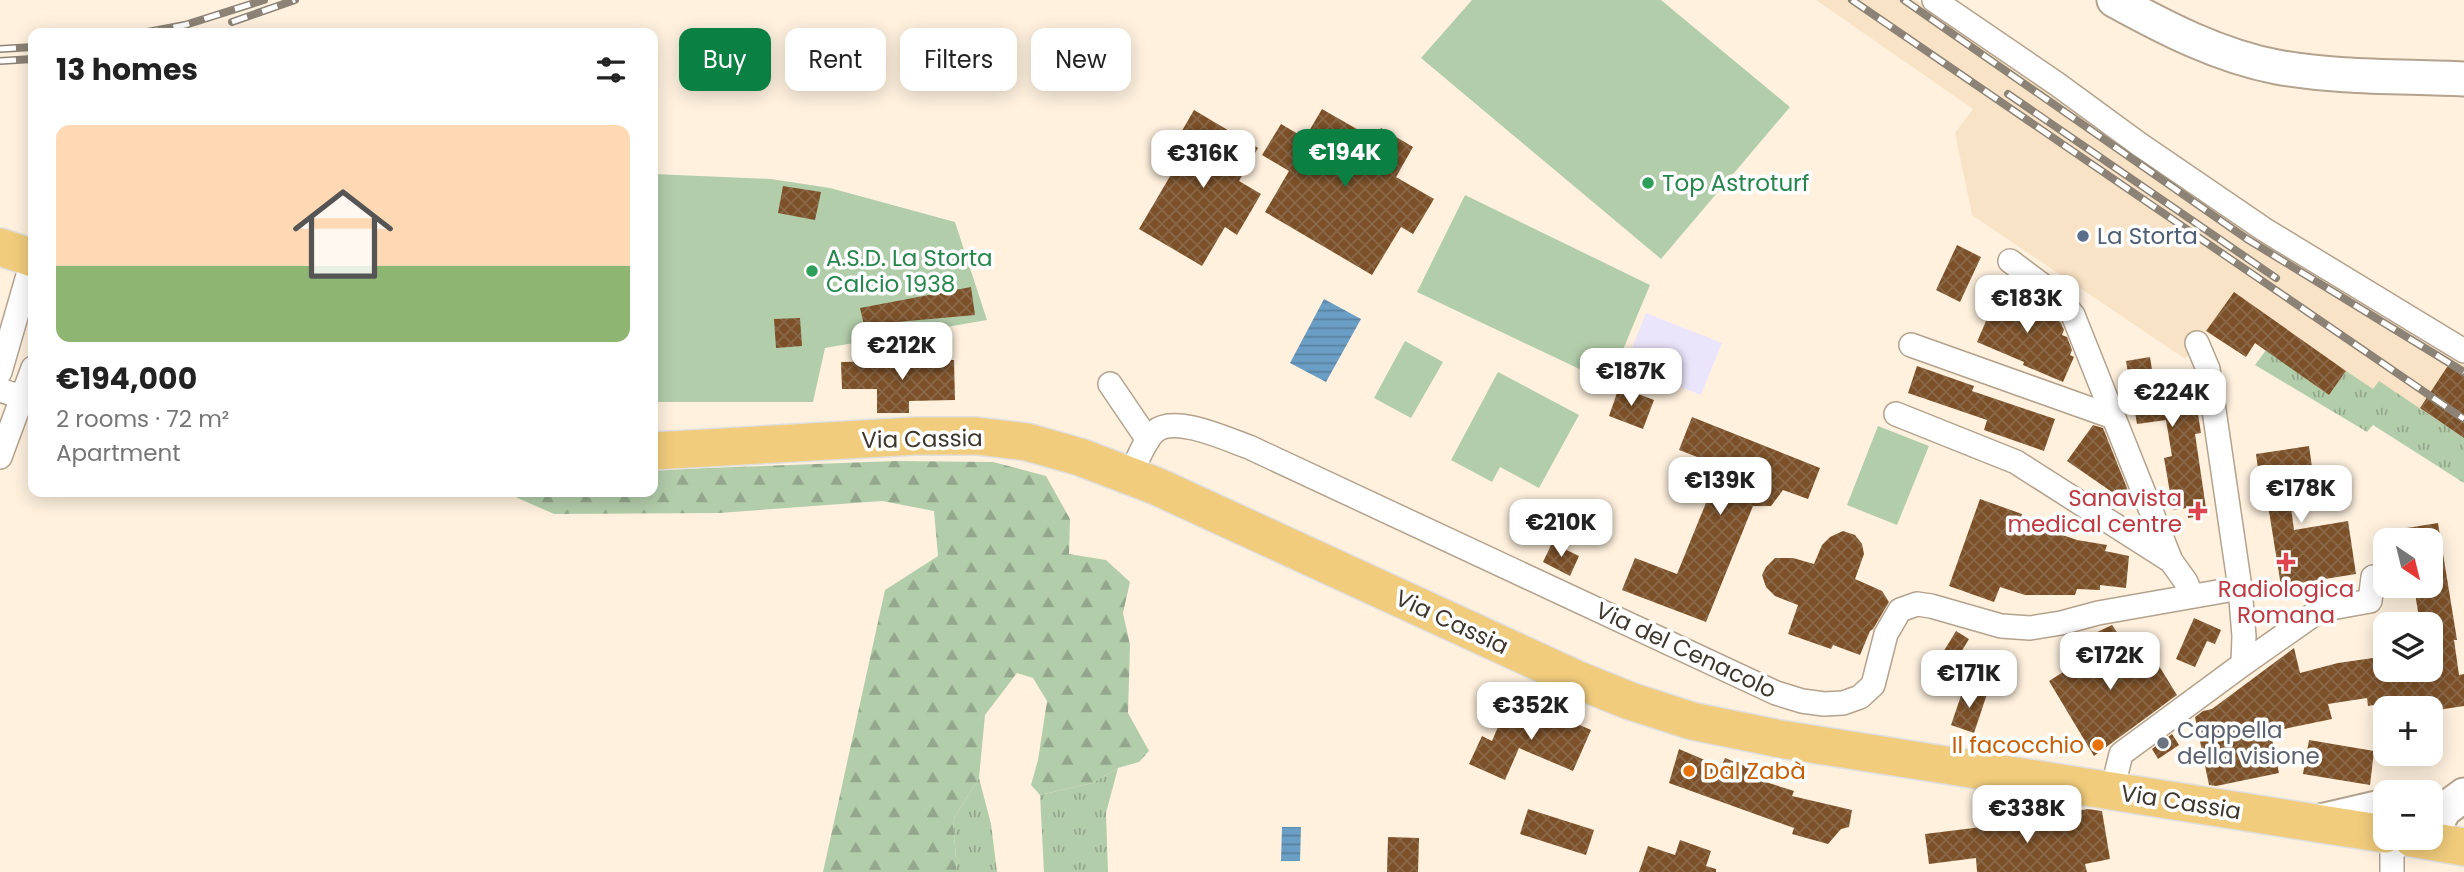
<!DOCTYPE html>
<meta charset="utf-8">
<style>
body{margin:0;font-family:Poppins,sans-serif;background:#f2f2f2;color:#222;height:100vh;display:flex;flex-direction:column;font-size:26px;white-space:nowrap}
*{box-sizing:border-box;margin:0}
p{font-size:23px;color:#767676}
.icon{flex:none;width:38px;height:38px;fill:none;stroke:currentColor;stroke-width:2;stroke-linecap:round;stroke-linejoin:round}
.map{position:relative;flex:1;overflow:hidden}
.side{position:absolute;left:28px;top:28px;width:630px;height:469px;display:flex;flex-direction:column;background:#fff;border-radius:14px;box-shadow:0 4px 18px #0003}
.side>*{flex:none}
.top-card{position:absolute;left:679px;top:28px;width:665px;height:63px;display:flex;gap:14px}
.needle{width:46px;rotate:145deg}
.fabs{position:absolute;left:2373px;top:528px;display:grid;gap:14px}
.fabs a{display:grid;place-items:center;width:70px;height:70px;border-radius:14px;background:#fff;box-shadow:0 4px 18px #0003;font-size:35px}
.price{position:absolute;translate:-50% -60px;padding:0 16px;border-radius:14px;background:#fff;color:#222;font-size:23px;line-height:46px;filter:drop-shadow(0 2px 4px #0008)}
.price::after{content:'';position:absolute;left:50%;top:42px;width:21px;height:16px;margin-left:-10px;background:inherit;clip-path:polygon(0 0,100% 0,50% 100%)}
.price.selected{background:#0b8043;color:#fff}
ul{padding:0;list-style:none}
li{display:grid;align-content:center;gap:14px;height:371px;padding:0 28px}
li span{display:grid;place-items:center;height:217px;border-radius:14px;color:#555}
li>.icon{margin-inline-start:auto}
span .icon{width:126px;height:126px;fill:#fffc;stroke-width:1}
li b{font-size:30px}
h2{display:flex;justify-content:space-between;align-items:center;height:84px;padding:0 28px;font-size:30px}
.chip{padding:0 24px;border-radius:14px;background:#fff;box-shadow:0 4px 18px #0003;font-size:24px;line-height:63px}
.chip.selected{background:#0b8043;color:#fff}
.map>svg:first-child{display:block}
.built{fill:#f9e3c6}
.education{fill:#ebe5fb}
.grass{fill:url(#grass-tufts)}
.forest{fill:url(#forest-firs)}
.garden{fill:#b2cdaa}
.water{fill:url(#water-rules)}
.building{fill:url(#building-cross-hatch)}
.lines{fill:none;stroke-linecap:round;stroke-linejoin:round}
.minor-casing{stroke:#b3a28d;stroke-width:26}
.secondary-casing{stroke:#b3a28d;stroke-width:37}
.primary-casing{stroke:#e0dfde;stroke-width:40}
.minor{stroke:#fff;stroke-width:23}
.secondary{stroke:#fff;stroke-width:33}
.primary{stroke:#f1cc7c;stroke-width:37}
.rail-casing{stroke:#8c8275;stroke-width:8}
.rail{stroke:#fff;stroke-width:5;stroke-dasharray:16;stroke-linecap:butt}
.leisure-dot{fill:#2e9e5b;stroke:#fff;stroke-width:2.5}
.service-dot{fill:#5c6f8a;stroke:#fff;stroke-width:2.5}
.health-dot{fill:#e0444e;stroke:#fff;stroke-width:2.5}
.worship-dot{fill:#6b7280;stroke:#fff;stroke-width:2.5}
.food-dot{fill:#e8710a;stroke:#fff;stroke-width:2.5}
.labels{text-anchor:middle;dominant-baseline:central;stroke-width:7;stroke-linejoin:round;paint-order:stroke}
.leisure-label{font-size:23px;fill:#27864d;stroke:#fff;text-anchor:start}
.service-label{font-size:23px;fill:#4e5e75;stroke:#fff;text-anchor:start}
.street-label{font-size:23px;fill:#3e372e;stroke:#fff}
.health-label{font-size:23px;fill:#be3a42;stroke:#fff;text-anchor:end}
.worship-label{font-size:23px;fill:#5b616d;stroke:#fff;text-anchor:start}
.food-label{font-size:23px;fill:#c56008;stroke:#fff;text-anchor:end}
</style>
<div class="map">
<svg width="2464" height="872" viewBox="0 0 2464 872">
<defs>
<pattern id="grass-tufts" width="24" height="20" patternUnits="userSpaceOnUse" patternTransform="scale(1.75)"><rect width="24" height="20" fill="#b2cdaa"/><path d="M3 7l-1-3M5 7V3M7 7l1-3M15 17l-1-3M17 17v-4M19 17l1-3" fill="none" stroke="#92a78b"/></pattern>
<pattern id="forest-firs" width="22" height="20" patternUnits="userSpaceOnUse" patternTransform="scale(1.75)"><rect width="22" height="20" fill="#b2cdaa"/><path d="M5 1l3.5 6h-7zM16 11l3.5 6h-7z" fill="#92a78b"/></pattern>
<pattern id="water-rules" width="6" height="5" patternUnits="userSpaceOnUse" patternTransform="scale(1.75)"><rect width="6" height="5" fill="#6b9ec5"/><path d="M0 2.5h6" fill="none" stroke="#5982a0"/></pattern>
<pattern id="building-cross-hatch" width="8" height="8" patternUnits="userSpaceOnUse" patternTransform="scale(1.75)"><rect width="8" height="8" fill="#7c5129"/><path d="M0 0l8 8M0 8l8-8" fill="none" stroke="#8b6847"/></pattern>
</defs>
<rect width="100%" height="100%" fill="#fff1de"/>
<!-- built -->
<path class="built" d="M1816,0H1916L2244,228L2464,359V438L2373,390L2329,395L2255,343L2246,357L2206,331L2185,359L1972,215L1955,133L1973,109Z"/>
<!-- education -->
<path class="education" d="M1646,313L1722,343L1701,395L1625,365Z"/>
<!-- grass -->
<path class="grass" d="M2266,350L2329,395L2346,371L2373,389L2379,381L2464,438V483L2373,425L2367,432L2255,365Z
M1118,768L1106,813L1108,872H1044L1040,795L1092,783Z
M979,778L991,824L997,872H957L953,820Z"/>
<!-- forest -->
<path class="forest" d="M896,461L993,462L1046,476L1070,519L1069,554L1106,560L1130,582L1123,613L1130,645L1128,713L1149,751L1139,762L1118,768L1092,783L1040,795L1031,785L1038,760L1047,701L1033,678L1017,673L985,715L979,778L953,820L957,872H823L885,590L938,556L934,511L882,501L719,513L554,514L504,492H653V470Z"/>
<!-- garden -->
<path class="garden" d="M1472,0H1661L1790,107L1661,259L1421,58Z
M653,174L771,179L830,188L955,222L987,320L825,348L813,402H653Z
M1465,195L1650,285L1609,383L1417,292Z
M1405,341L1443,362L1411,418L1374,398Z
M1498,372L1579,415L1539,488L1500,467L1492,482L1451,460Z
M1878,426L1929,446L1897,525L1847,505Z"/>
<!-- water -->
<path class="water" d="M1324,299L1361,319L1326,382L1290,363Z
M1282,827H1301L1300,861H1281Z"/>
<!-- building -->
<path class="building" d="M1322,109L1374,139L1381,128L1413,147L1396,177L1434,199L1413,234L1401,227L1372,275L1265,212L1289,171L1262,155L1281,124L1305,138Z
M1194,110L1258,148L1239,181L1261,194L1237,235L1225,227L1202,266L1139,229L1179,161L1168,155Z
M783,186L821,192L815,220L778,213Z
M1957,245L1981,257L1960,302L1936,290Z
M2001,286L2032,299L2029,305L2052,314L2061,323L2064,330L2062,335L2067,337L2072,350L2070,355L2074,357L2063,382L2023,365L2024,362L1977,342Z
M971,287L975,315L864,325L860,308Z
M2234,292L2346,371L2329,395L2255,343L2246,357L2206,331Z
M800,318L802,346L776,348L774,319Z
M2150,357L2153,376L2191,370L2201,433L2195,434L2207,515L2188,518L2187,508L2173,510L2164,458L2172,456L2166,420L2137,424L2126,361Z
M954,360L955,400L909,401V413H877V389H842L841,362Z
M2449,364L2464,375V438L2420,408Z
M1917,366L1974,386L1972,391L2055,419L2044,451L1984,430L1987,420L1908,393Z
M1619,387L1654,400L1643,429L1609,416Z
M1692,417L1820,468L1808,499L1783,490L1771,506H1753L1706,622L1622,590L1635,558L1677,574L1721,466L1679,450Z
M2093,425L2103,428L2131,498L2128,503L2067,461Z
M2309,446L2313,474L2287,478L2294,530L2348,521L2356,574L2281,586L2268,505L2263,506L2256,454Z
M1980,499L2022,514L2017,533L2025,522L2077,540L2107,545L2105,551L2129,556L2126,588L2100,585V590L2077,589L2075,595H2025L2000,587L1994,602L1949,586Z
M2438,523L2457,640H2454L2459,675L2464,674V706L2431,711V709H2394L2393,702L2368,706L2367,698L2328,704L2332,719L2265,733L2271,734L2279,773L2216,786L2209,785L2195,717L2203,711L2212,709L2294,648L2300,673L2338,663L2380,657L2382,670H2431V625H2420L2414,586H2431V541H2383L2382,532Z
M1843,531L1855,535L1862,544L1864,554L1855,579L1882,591L1889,602L1873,629L1870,631L1860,655L1833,645L1831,649L1788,634L1798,605L1775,596L1766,587L1762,575L1766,567L1775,558H1793L1814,564L1822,545L1830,537Z
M1552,543L1579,556L1570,576L1543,562Z
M2194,618L2221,630L2215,644L2207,641L2195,667L2176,659Z
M2112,625L2146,674L2159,666L2177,695L2094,756L2049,681L2087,657L2085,655L2100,645L2093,634Z
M1956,631L1969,639L1949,672L1936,664Z
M1964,687L1987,694L1974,733L1951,725Z
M1532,704L1591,730L1573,771L1519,748L1505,780L1469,764L1482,736L1492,741L1503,715L1523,724Z
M2172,734L2179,745L2158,759L2152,749Z
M2309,740L2374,751L2370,785L2303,774Z
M1679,749L1721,767L1725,758L1755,770L1753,778L1794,791L1792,796L1852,810L1849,827L1841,829L1828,844L1792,834L1794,828L1669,783Z
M1528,809L1594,830L1586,855L1520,834Z
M2088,809L2102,811L2110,859L2085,864L2087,872H1977L1976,858L1929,864L1925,834L2061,817L2060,814Z
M1388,837L1419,838L1418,872H1387Z
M1680,840L1711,851L1706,866L1716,869V872H1639L1648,846L1675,855Z"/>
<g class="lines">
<!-- minor casing -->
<g class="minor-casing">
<path id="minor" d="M1934,0L2057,84L2139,144L2265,230L2464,351
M2010,261L2058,297L2073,315L2171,561
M1911,345L2113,417
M0,372L33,258
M1110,384L1148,440
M0,390L21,397
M1896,414L2016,462L2171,561L2186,582L2192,596
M0,457L33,368
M1130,476C1137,462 1143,443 1154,432C1174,414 1226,439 1249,447L1776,693L1802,701L1824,704L1843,703L1860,697L1873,685L1886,634L1900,610L1917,604L1931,606L2001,626L2030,628L2061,623L2098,613L2240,588
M2243,664L2320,610L2370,601L2373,577
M2112,791L2121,754L2243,664L2244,636L2240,588L2208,369L2197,343
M2392,872V855L2399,838"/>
</g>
<!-- secondary casing -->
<g class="secondary-casing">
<path id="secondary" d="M2114,0C2165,28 2219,56 2277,67C2338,78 2402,76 2464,79
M2316,822L2385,806
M2431,835L2444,810L2464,795"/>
</g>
<!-- primary casing -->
<g class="primary-casing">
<path id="primary" d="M0,247L33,258
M653,451L916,436H976L1027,442L1080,457L1156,486L1578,680L1630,701L1692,721L1780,739L2385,834
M2412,838L2464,847"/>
</g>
<!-- minor -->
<use href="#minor" class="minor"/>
<!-- secondary -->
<use href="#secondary" class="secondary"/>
<!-- primary -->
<use href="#primary" class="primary"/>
<!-- rail casing -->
<g class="rail-casing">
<path id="rail" d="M1852,0L2464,419
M1904,0L2247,239L2464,372
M232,22L295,0
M142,33L185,25L264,0
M0,49L33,47
M0,61L33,59
M2008,94L2276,278"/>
</g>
<!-- rail -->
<use href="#rail" class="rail"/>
</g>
<!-- markers -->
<g class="leisure-dot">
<circle cx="1648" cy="183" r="7"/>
<circle cx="812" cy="271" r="7"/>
</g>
<circle class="service-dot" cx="2083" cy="236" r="7"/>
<g class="health-dot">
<path d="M2194.5 500.5h7v7h7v7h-7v7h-7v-7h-7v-7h7z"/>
<path d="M2282.5 551.5h7v7h7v7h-7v7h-7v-7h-7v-7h7z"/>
</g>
<circle class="worship-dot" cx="2163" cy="743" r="7"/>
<g class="food-dot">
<circle cx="2098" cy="745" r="7"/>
<circle cx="1689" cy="771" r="7"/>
</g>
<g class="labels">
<!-- leisure labels -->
<g class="leisure-label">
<text x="1662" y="183">Top Astroturf</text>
<text x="826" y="258">A.S.D. La Storta<tspan x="826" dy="26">Calcio 1938</tspan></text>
</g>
<!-- service labels -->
<g class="service-label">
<text x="2097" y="236">La Storta</text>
</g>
<!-- street labels -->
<g class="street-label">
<text transform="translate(922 439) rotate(-1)">Via Cassia</text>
<text transform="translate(1452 622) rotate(25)">Via Cassia</text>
<text transform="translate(1686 650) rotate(25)">Via del Cenacolo</text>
<text transform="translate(2181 802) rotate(9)">Via Cassia</text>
</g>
<!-- health labels -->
<g class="health-label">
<text x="2182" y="498">Sanavista<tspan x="2182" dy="26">medical centre</tspan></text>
<text x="2286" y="589" text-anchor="middle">Radiologica<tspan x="2286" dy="26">Romana</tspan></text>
</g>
<!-- worship labels -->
<g class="worship-label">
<text x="2177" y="730">Cappella<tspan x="2177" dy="26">della visione</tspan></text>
</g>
<!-- food labels -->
<g class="food-label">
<text x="2084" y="745">Il facocchio</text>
<text x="1703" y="771" text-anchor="start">Dal Zabà</text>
</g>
</g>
</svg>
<div class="fabs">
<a><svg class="needle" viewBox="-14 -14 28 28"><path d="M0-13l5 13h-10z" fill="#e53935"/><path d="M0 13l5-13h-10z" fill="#767676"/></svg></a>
<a><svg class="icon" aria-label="layers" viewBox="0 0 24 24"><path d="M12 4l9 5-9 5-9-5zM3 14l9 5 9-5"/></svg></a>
<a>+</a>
<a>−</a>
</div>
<b class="price selected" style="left:1345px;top:189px">€194K</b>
<b class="price" style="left:1203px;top:190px">€316K</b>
<b class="price" style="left:2027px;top:335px">€183K</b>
<b class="price" style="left:902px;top:382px">€212K</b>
<b class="price" style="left:1631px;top:408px">€187K</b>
<b class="price" style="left:2172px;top:429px">€224K</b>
<b class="price" style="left:1720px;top:517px">€139K</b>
<b class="price" style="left:2301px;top:525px">€178K</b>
<b class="price" style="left:1561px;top:559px">€210K</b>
<b class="price" style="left:2110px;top:692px">€172K</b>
<b class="price" style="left:1969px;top:710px">€171K</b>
<b class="price" style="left:1531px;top:742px">€352K</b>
<b class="price" style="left:2027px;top:845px">€338K</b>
<div class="top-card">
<a class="chip selected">Buy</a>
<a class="chip">Rent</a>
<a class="chip">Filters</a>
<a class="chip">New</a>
</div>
<section class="side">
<h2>13 homes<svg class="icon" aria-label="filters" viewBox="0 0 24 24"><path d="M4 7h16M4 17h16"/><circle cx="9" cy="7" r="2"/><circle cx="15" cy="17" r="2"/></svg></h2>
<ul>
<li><span style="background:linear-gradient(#ffd9b3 65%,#8fb573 0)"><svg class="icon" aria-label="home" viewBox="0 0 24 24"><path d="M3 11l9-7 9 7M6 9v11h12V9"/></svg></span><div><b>€194,000</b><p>2 rooms · 72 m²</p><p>Apartment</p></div></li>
</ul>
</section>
</div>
